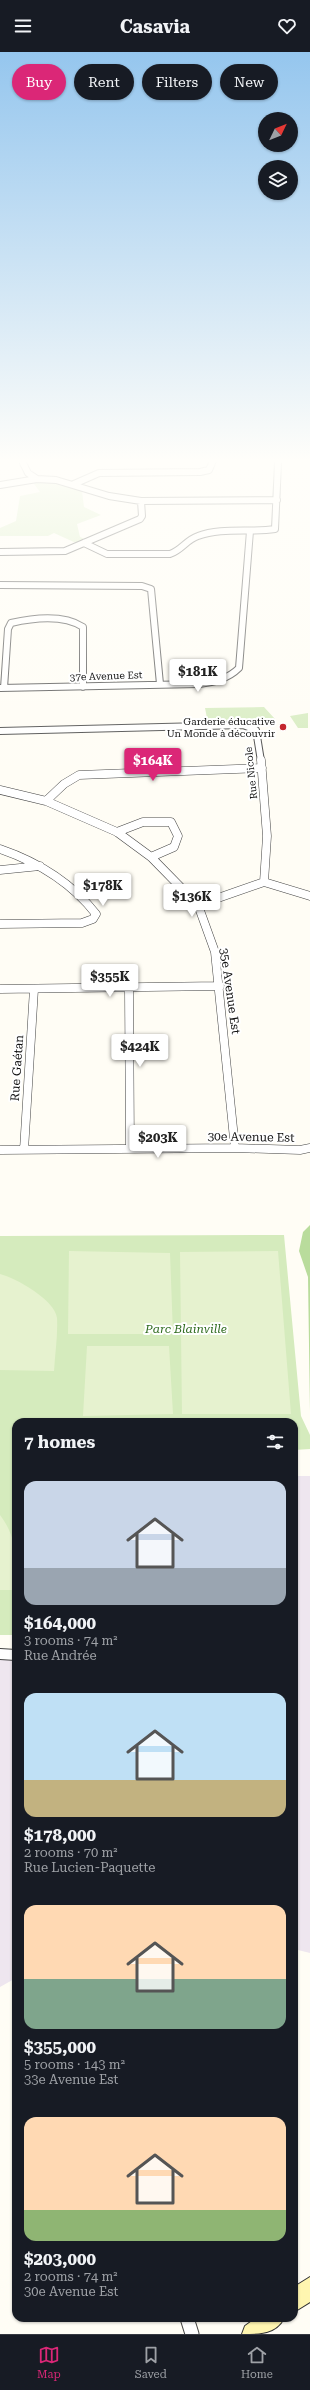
<!DOCTYPE html>
<meta charset="utf-8">
<style>
body{margin:0;font-family:"Roboto Serif",serif;background:#242831;color:#f1f3f6;height:100vh;display:flex;flex-direction:column;font-size:15px;white-space:nowrap}
*{box-sizing:border-box;margin:0}
p{font-size:13px;color:#9ea1a6}
.icon{flex:none;width:22px;height:22px;fill:none;stroke:currentColor;stroke-width:2;stroke-linecap:round;stroke-linejoin:round}
.map{position:relative;flex:1;overflow:hidden}
.drawer{position:absolute;left:12px;top:1366px;width:286px;height:904px;display:flex;flex-direction:column;background:#171b24;border-radius:12px;box-shadow:0 1px 3px #0004}
.drawer>*{flex:none}
.hud{position:absolute;left:12px;top:12px;width:286px;height:36px;display:flex;gap:8px}
.needle{width:26px;rotate:47deg}
.buttons{position:absolute;left:258px;top:60px;display:grid;gap:8px}
.buttons a{display:grid;place-items:center;width:40px;height:40px;border-radius:50%;background:#171b24;box-shadow:0 1px 3px #0004;font-size:20px}
.price{position:absolute;translate:-50% -34px;padding:0 9px;border-radius:4px;background:#fff;color:#222;font-size:13px;line-height:26px;filter:drop-shadow(0 1px 2px #0008)}
.price::after{content:'';position:absolute;left:50%;top:24px;width:12px;height:9px;margin-left:-6px;background:inherit;clip-path:polygon(0 0,100% 0,50% 100%)}
.price.on{background:#db2777;color:#fff}
ul{padding:0;list-style:none}
li{display:grid;align-content:center;gap:8px;height:212px;padding:0 12px}
li span{display:grid;place-items:center;height:124px;border-radius:12px;color:#555}
li>.icon{margin-inline-start:auto}
span .icon{width:72px;height:72px;fill:#fffc;stroke-width:1}
li b{font-size:17px}
h2{display:flex;justify-content:space-between;align-items:center;height:48px;padding:0 12px;font-size:17px}
.chip{padding:0 14px;border-radius:18px;background:#171b24;box-shadow:0 1px 3px #0004;font-size:14px;line-height:36px}
.chip.on{background:#db2777;color:#fff}
header{display:flex;justify-content:space-between;align-items:center;height:52px;padding:0 12px;background:#171b24;font-size:18px;font-weight:700}
.dock{display:flex;justify-content:space-around;align-items:center;height:56px;border-top:1px solid #363941;background:#171b24;font-size:11px;color:#9ea1a6}
.dock a{display:grid;justify-items:center;gap:2px}
.dock .on{color:#db2777}
.map>svg:first-child{display:block}
.industrial{fill:#eee6ef}
.green{fill:#d5ebbd}
.forest{fill:#b9dc9c}
.pitch{fill:#e6f2cf}
.lines{fill:none;stroke-linecap:round;stroke-linejoin:round}
.street-far3-casing{stroke:#444;stroke-width:8}
.street-far2-casing{stroke:#444;stroke-width:9}
.street-far1-casing{stroke:#444;stroke-width:12}
.street-casing{stroke:#444;stroke-width:15}
.secondary-casing{stroke:#333;stroke-width:2}
.street-far3{stroke:#fff;stroke-width:6}
.street-far2{stroke:#fff;stroke-width:8}
.street-far1{stroke:#fff;stroke-width:10}
.street{stroke:#fff;stroke-width:13}
.secondary{fill:#fff6b0;fill-rule:evenodd}
.poi-dot{fill:#c4262e;stroke:#fff;stroke-width:1.5}
.labels{text-anchor:middle;dominant-baseline:central;stroke-width:4;stroke-linejoin:round;paint-order:stroke}
.far-street-label{font-size:10px;fill:#111;stroke:#fff}
.far-poi-label{font-size:10px;fill:#111;stroke:#fff;text-anchor:end}
.street-label{font-size:12px;fill:#111;stroke:#fff}
.park-label{font-size:12px;font-style:italic;fill:#2f6b1f;stroke:#fff}
</style>
<header><svg class="icon" aria-label="menu" viewBox="0 0 24 24"><path d="M4 6h16M4 12h16M4 18h16"/></svg>Casavia<svg class="icon" aria-label="heart" viewBox="0 0 24 24"><path d="M12 20l-8-8c-3-5 5-10 8-4 3-6 11-1 8 4z"/></svg></header>
<div class="map">
<svg width="310" height="2282" viewBox="0 0 310 2282">
<rect width="100%" height="100%" fill="#fffdf5"/>
<!-- industrial -->
<path class="industrial" d="M294,1424H310V1901L294,1897Z
M0,1608H16V1926L0,1935Z"/>
<!-- green -->
<path class="green" d="M32,429L68,433L82,439L84,455L101,463L77,472L80,485L85,487L76,491L54,481L48,484H0V476L16,469L20,444L40,440Z
M264,655L275,667L252,672L208,671L205,656Z
M308,661V676H298L290,664Z
M284,1183L301,1364L310,1383V1397L294,1398V1370H16V1583H0V1184Z"/>
<!-- forest -->
<path class="forest" d="M310,1173V1360L308,1225L299,1199L303,1180Z"/>
<!-- pitch -->
<path class="pitch" d="M69,1199L170,1201L173,1282H68Z
M278,1199L291,1362H182L180,1200Z
M0,1222C16,1226 55,1248 57,1266C58,1283 55,1302 54,1319L0,1318Z
M87,1294H169L173,1362L83,1364Z
M0,1463C17,1485 18,1510 15,1538H0Z"/>
<g class="lines">
<!-- street-far3 casing -->
<g class="street-far3-casing">
<path id="street-far3" d="M23,411L28,421L37,427
M74,432L99,421L200,420L209,418L212,411
M0,433L37,427L56,428L109,444L141,449L277,448
M84,491L107,502H170C182,498 186,488 198,484C222,475 250,481 275,477L278,411
M0,500L65,499L140,467L142,464L141,449
M0,533L142,534L151,537L160,632
M0,636L199,632C214,630 228,627 239,616L250,479
M4,636L8,577L11,571C33,566 63,562 83,575V635
M0,679L243,673L256,678L261,709"/>
</g>
<!-- street-far2 casing -->
<g class="street-far2-casing">
<path id="street-far2" d="M0,738L46,749L117,780L151,805L198,853L215,900L235,1096
M46,749L64,732L79,723L262,716
M117,780L143,770H171L178,784L174,795L151,805
M0,797C38,810 71,830 96,862L93,867L82,871L0,872
M0,818L40,814
M264,830L310,844
M198,853L264,830L267,784L261,708
M129,936L130,1097
M0,937L220,934
M0,1098L235,1096L300,1098L310,1096
M24,1098L34,937"/>
</g>
<!-- street-far1 casing -->
<g class="street-far1-casing">
<path id="street-far1" d="M0,1602L16,1603"/>
</g>
<!-- street casing -->
<g class="street-casing">
<path id="street" d="M187,2266L192,2282"/>
</g>
<!-- secondary casing -->
<g class="secondary-casing">
<path id="secondary" d="M310,2225V2250L294,2260V2235Z
M256,2266H284C276,2282 260,2282 242,2282L245,2274Z"/>
</g>
<!-- street-far3 -->
<use href="#street-far3" class="street-far3"/>
<!-- street-far2 -->
<use href="#street-far2" class="street-far2"/>
<!-- street-far1 -->
<use href="#street-far1" class="street-far1"/>
<!-- street -->
<use href="#street" class="street"/>
<!-- secondary -->
<use href="#secondary" class="secondary"/>
</g>
<!-- sky -->
<linearGradient id="sky" x2="0" y2="1"><stop stop-color="#95c6ee"/><stop offset="0.56" stop-color="#fffefa"/><stop offset="1" stop-color="#fffefa" stop-opacity="0"/></linearGradient>
<rect width="310" height="730" fill="url(#sky)"/>
<!-- markers -->
<circle class="poi-dot" cx="283" cy="675" r="4"/>
<g class="labels">
<!-- far-street labels -->
<g class="far-street-label">
<text transform="translate(106 624) rotate(-2)">37e Avenue Est</text>
<text transform="translate(251 721) rotate(-96)">Rue Nicole</text>
</g>
<!-- far-poi labels -->
<g class="far-poi-label">
<text x="275" y="669">Garderie éducative<tspan x="275" dy="12">Un Monde à découvrir</tspan></text>
</g>
<!-- street labels -->
<g class="street-label">
<text transform="translate(230 939) rotate(82)">35e Avenue Est</text>
<text transform="translate(17 1016) rotate(-86)">Rue Gaétan</text>
<text transform="translate(251 1085) rotate(1)">30e Avenue Est</text>
</g>
<!-- park labels -->
<g class="park-label">
<text x="186" y="1277">Parc Blainville</text>
</g>
</g>
</svg>
<div class="buttons">
<a><svg class="needle" viewBox="-14 -14 28 28"><path d="M0-13l5 13h-10z" fill="#e53935"/><path d="M0 13l5-13h-10z" fill="#9ea1a6"/></svg></a>
<a><svg class="icon" aria-label="layers" viewBox="0 0 24 24"><path d="M12 4l9 5-9 5-9-5zM3 14l9 5 9-5"/></svg></a>
</div>
<b class="price" style="left:198px;top:641px">$181K</b>
<b class="price on" style="left:153px;top:730px">$164K</b>
<b class="price" style="left:103px;top:855px">$178K</b>
<b class="price" style="left:192px;top:866px">$136K</b>
<b class="price" style="left:110px;top:946px">$355K</b>
<b class="price" style="left:140px;top:1016px">$424K</b>
<b class="price" style="left:158px;top:1107px">$203K</b>
<div class="hud">
<a class="chip on">Buy</a>
<a class="chip">Rent</a>
<a class="chip">Filters</a>
<a class="chip">New</a>
</div>
<section class="drawer">
<h2>7 homes<svg class="icon" aria-label="filters" viewBox="0 0 24 24"><path d="M4 7h16M4 17h16"/><circle cx="9" cy="7" r="2"/><circle cx="15" cy="17" r="2"/></svg></h2>
<ul>
<li><span style="background:linear-gradient(#c9d6e8 70%,#9aa5b1 0)"><svg class="icon" aria-label="home" viewBox="0 0 24 24"><path d="M3 11l9-7 9 7M6 9v11h12V9"/></svg></span><div><b>$164,000</b><p>3 rooms · 74 m²</p><p>Rue Andrée</p></div></li>
<li><span style="background:linear-gradient(#bfe0f5 70%,#c2b280 0)"><svg class="icon" aria-label="home" viewBox="0 0 24 24"><path d="M3 11l9-7 9 7M6 9v11h12V9"/></svg></span><div><b>$178,000</b><p>2 rooms · 70 m²</p><p>Rue Lucien-Paquette</p></div></li>
<li><span style="background:linear-gradient(#ffd9b3 60%,#7fa58c 0)"><svg class="icon" aria-label="home" viewBox="0 0 24 24"><path d="M3 11l9-7 9 7M6 9v11h12V9"/></svg></span><div><b>$355,000</b><p>5 rooms · 143 m²</p><p>33e Avenue Est</p></div></li>
<li><span style="background:linear-gradient(#ffd9b3 75%,#8fb573 0)"><svg class="icon" aria-label="home" viewBox="0 0 24 24"><path d="M3 11l9-7 9 7M6 9v11h12V9"/></svg></span><div><b>$203,000</b><p>2 rooms · 74 m²</p><p>30e Avenue Est</p></div></li>
</ul>
</section>
</div>
<nav class="dock">
<a class="on"><svg class="icon" aria-label="map" viewBox="0 0 24 24"><path d="M3 6l6-2 6 2 6-2v14l-6 2-6-2-6 2zM9 4v14M15 6v14"/></svg>Map</a>
<a><svg class="icon" aria-label="saved" viewBox="0 0 24 24"><path d="M7 4h10v16l-5-4-5 4z"/></svg>Saved</a>
<a><svg class="icon" aria-label="home" viewBox="0 0 24 24"><path d="M3 11l9-7 9 7M6 9v11h12V9"/></svg>Home</a>
</nav>
